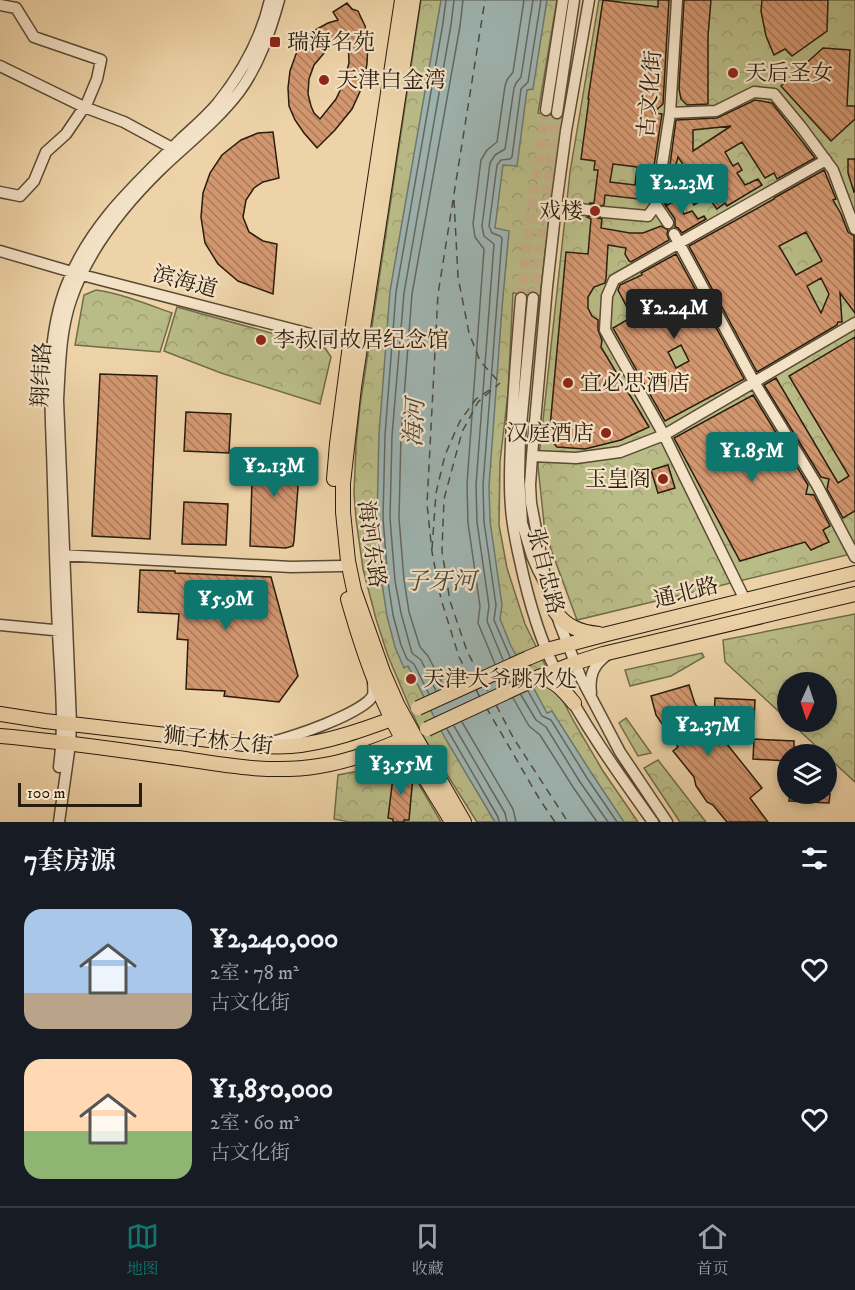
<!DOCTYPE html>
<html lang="zh">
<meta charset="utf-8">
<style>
body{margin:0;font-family:"IM FELL DW Pica","Noto Serif SC",serif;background:#20242c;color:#f1f3f6;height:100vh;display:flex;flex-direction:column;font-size:22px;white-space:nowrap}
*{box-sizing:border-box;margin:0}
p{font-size:20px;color:#9ea1a6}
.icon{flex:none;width:33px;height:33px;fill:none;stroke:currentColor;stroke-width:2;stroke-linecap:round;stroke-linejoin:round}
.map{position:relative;height:822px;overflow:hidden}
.sheet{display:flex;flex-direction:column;background:#171b24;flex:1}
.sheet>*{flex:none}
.needle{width:39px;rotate:183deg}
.fabs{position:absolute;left:777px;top:672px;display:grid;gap:12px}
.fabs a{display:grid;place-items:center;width:60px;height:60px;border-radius:50%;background:#171b24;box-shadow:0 3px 9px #0003;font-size:30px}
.scale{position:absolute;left:18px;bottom:15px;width:124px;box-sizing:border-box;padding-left:6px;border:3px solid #291c0d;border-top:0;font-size:16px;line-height:21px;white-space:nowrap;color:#291c0d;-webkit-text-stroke:4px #f4e2c6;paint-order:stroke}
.price{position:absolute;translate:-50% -51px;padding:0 14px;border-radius:6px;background:#0f766e;color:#fff;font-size:20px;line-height:39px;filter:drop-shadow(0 2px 3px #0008)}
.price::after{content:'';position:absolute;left:50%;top:36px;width:18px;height:14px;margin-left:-9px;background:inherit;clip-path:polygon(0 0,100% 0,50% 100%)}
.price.current{background:#222;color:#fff}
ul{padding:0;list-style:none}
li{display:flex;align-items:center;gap:18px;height:150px;padding:0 24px}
li span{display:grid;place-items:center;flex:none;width:168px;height:120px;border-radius:18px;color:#555}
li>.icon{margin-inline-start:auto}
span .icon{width:72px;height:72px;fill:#fffc;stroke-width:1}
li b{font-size:26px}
h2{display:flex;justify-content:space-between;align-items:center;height:72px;padding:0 24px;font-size:26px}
.menu{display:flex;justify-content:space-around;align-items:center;height:84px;border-top:2px solid #363941;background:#171b24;font-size:16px;color:#9ea1a6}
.menu a{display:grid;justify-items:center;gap:3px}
.menu .current{color:#0f766e}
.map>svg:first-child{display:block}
.forest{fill:url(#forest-crowns);stroke:#716c4a;stroke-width:1.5}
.water{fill:#9eb5b3;stroke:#6f7871;stroke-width:1.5}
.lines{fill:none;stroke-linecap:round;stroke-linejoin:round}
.shore{stroke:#646860;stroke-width:1.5}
.ferry{stroke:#4c4a3f;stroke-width:1.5;stroke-dasharray:8 6;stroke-linecap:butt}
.building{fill:url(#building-back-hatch);stroke:#291c0d;stroke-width:1.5;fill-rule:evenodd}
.minor-tunnel{stroke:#c7ae89;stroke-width:10;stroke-dasharray:10 5;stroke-linecap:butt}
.minor-casing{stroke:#5a4a34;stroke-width:13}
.major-casing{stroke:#291c0d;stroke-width:16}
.minor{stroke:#f4e2c6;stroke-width:10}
.major{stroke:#eed3a8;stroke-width:14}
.major-bridge-casing{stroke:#291c0d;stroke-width:16;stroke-linecap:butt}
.major-bridge{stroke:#eed3a8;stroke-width:14}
.poi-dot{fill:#8f2418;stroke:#f4e2c6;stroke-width:2}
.labels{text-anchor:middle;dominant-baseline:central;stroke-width:4.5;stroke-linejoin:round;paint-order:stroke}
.poi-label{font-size:22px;fill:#291c0d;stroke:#f4e2c6;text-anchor:start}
.street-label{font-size:22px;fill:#291c0d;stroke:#f4e2c6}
.water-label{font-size:24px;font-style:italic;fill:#4c4a3f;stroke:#f4e2c6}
</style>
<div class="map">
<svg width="855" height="822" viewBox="0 0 855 822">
<defs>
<pattern id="forest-crowns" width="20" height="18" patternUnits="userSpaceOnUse" patternTransform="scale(1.5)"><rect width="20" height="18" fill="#b9bc87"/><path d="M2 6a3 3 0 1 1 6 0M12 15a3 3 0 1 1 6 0" fill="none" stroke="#9fa173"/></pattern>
<pattern id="building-back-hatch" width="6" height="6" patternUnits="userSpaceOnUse" patternTransform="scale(1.5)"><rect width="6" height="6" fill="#d39770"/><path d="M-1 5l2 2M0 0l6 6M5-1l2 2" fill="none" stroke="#ab7a5a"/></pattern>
</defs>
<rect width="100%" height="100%" fill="#eed3a8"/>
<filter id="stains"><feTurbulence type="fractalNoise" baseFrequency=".00333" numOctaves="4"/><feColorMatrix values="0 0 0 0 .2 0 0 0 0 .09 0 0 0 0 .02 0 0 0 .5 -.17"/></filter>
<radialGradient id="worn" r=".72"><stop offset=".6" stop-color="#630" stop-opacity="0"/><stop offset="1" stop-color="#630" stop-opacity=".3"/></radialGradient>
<!-- forest -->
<path class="forest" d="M421,0H557L538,113L564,117L551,199L540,296L513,293L508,393L500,462L499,525L507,568L525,624L553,681L573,720L603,771L638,822H477L424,738L410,708L388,656L376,619L363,569L356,519L354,494L356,445L360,406Z
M599,0H855V553L577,620L545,533L538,466L570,172Z
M96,290C123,294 147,304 172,313L160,352L75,345L84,295Z
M177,307L325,348L331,357L320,404L221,373L164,351Z
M855,614V782L790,722H826V682H788L787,719L725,662L723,640Z
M702,653L704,657L671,676L630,686L625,670Z
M626,718L651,753L638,756L619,723Z
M658,760L706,822H680L644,768Z
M406,762L441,822H349L334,819L338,775Z"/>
<!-- water -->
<path class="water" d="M441,0H547L533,89L527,90L517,166L503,165L495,228L509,231L502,308L489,486L490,521L502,605L500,619L511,646L547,713L552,711L592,774L624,822H495L445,738L408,666L404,668L395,647L387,616L382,583L377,519L379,435L390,291Z"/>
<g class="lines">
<!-- shore -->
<path class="shore" d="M510,657L494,620L496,605L484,522L483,485L502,238L500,236L492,233L489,226L497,165L501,160L510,159L512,157L521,89L528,82L541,0
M503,660L487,621L489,606L477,522L476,485L494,244L484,236L482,226L490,163L495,155L505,149L514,88L516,83L521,77L533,0
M495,664L478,623L480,606L468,523L467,484L484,249L475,237L473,224L481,160L487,150L497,142L505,86L507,80L513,72L524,0
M444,687L428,656L420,647L409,612L404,580L399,518L401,436L412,294L460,26L463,0
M436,691L421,660L412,653L401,613L395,581L390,518L392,436L404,293L451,25L454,0
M528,691L542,716L551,720L587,778L617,822
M429,694L414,664L407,659L401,645L393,615L388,582L383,518L385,435L396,292L443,23L446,0
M521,695L536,720L546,727L580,782L608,822
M513,698L529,726L540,735L573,787L597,822
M462,722L513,809L516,822
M454,726L505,813L507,822
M447,729L498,817L499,822"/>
<!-- ferry -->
<path class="ferry" d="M454,200L458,277L469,333L480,361L499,382
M432,549L436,493L445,455L460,421L476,399L494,387
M479,674L467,651L450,601L442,551L444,499L462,432L478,402L500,383
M469,676L459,657L441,599L432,552L427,504L438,294L485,0
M484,684L489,693
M476,689L480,698
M496,705L514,739L568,822
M486,707L540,800L555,822"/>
</g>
<!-- building -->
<path class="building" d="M603,0L658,7V0H669L663,104L653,113L662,114L649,198L647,200L605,195L604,205L597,207L596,212L598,218L602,219L601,228L630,233H643L661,226L668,230L667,234L669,240L631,262L629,261L625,254L626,248L608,245L606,279L605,283L594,287L588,297V308L592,316L598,320V330L602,340L601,347L649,427L621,440L585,449L557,447L549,438L566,252L588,254L591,219L587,217L594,215L595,210L593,204L589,203H594L598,170H594L595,161L581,159L589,99H588ZM613,164L637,167L635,185L610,182Z
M684,0H711L708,36V104L687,105L681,99L679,89Z
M762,0H828L827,31L792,56L785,49L774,55L766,36L761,11Z
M347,3L352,9L358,11L365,26L368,42L367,64L363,85L352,109L335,130L317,148L304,133L295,120L289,106L288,88L290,71L296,54L305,38L317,29L328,23L338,20L333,12ZM348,38L349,63L344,82L336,99L320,119L314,113L311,106L308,94L309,79L314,65L325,52L336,43Z
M823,48L850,50L847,106H855V119L831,141L781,86Z
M755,100L772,103L815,158L777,179L774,173L765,178L742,142L725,152L733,166L738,163L742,170L737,173L745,185L758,179L762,185L727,206L725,203L717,209L711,201L724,193L709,169L693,179L678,157L674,172L670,165L676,120L717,118ZM731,126L693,151V130Z
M273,132L279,178L263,182L254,188L246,200L243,217L249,232L263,241L277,244L273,294L238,281L218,264L205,243L201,217L203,193L210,173L222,155L241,140L258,133Z
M848,159H855V191L854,192L848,173Z
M824,170L836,199L833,200L841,214L848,232L854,236L855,313L840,293L842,322H838L837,325L757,372L689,246L774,199V198ZM806,232L822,261L796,275L779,246ZM821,278L829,294L821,313L807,286Z
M667,182L670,189L666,206L676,200L684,214L692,211L698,219L704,216L706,219L682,233L678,228L675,227V219L664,203Z
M695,183L705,198L694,205L685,189Z
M676,254L744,379L665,421L613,328L632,317L618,290L620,285L642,275L641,273ZM659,306L669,324L660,327L654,326L651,320ZM681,345L689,361L676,368L668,352Z
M855,337V511L843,518L827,489L829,479L821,477L764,385L776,378L838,483L849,476L789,376Z
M100,374L157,376L150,539L92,536Z
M753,395L808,485L806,494L814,495L830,526L823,530L829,542L811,550L805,542L740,561L674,438Z
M186,412L231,414L229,453L184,451Z
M253,449L291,451L297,454L300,460L294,541L293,546L286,548L250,546Z
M668,465L675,488L658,493L651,470Z
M184,502L228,504L226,545L182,544Z
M140,570L175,571V573L271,577L298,676L279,702L224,696L225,691L186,689L188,640L177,639L179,614L138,612Z
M689,685L695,704L762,788L750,798L768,822H727L713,805L707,802L696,786L694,777L673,751L678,747L656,715L651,696Z
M715,698L755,700L754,720L714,718Z
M754,739L794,741V754H788V761L753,759Z
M394,769L410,770L413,776L409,820H404V822H393V819L388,818Z
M790,794H830L829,803L789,801Z"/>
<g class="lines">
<!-- minor-tunnel -->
<path class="minor-tunnel" d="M521,298L530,219L546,110
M533,298L557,113"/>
<!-- minor casing -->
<g class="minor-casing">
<path id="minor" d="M0,5L16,8L34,37L101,60L97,79L87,103L66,134L46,152L34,181L20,196L0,192
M0,66L84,107L124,122L172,148L176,152
M546,110L563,0
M557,113L574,0
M670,113L716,111L754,92L774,94L802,128L833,170L855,229
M826,160L614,280L607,296L605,330L664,435L855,323
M556,206L588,210
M603,212L648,216L656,205
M668,223L656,205L670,113L677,0
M674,234L754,382L817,485L855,557
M0,251L82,275L357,346
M521,298C517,346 513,395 511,443C510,464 509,486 511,507C512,525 516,543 520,561C528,598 538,635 555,669C582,723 618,773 653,822
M533,298L520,436L519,477L522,523L532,556L538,570L547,587L561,627L581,678L620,752L667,822
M532,456L576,458L620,452L664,435L745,600
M60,555L291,567L341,566
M547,587L531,503L530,485L532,456L547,287L556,206L566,131L589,0
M0,625L64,631
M591,693C589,676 593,665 607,655
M271,742C289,739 366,712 373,695C374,691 373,685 373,681
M59,767C65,722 60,676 58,631C55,571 54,510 52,450C50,395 46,336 67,284C91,223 136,184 181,139C193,128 206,117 217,104C242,73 261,39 270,0
M59,822L70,744L71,724L58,400C60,366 60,332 71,300C88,250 123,206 161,169C187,144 217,121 239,92C259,65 270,32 279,0"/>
</g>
<!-- major casing -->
<g class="major-casing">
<path id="major" d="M413,0L354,387L343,483V512L348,561L354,590L383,672L397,704L414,735L464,822
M334,479L337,444L350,345L402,0
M348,599C358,634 368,667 383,700C402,743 428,782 452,822
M555,611C566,627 580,632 599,634
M528,658L547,650L607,634L855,573
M539,677L575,663L603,654L855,594
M539,677C555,680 564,691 574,703
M0,714L45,721L244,744C259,746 275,747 291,746C327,743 365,729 400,716
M0,736C59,741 118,750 178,758C224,765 272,774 319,766C351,761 381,749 411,736
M375,759L396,753H404L415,762"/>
</g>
<!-- minor -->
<use href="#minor" class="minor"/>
<!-- major -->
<use href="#major" class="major"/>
<!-- major-bridge casing -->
<g class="major-bridge-casing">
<path id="major-bridge" d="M418,708L528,658
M427,729L539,677"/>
</g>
<!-- major-bridge -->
<use href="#major-bridge" class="major-bridge"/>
</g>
<!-- markers -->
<g class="poi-dot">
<rect x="269" y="36" width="12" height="12" rx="3"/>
<circle cx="733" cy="73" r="6"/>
<circle cx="324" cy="80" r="6"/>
<circle cx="595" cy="211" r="6"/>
<circle cx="261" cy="340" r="6"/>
<circle cx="568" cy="383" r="6"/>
<circle cx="606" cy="433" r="6"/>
<circle cx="663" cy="479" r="6"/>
<circle cx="411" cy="679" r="6"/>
</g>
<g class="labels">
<!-- poi labels -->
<g class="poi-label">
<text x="287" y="42">瑞海名苑</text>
<text x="745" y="73">天后圣女</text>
<text x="336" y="80">天津白金湾</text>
<text x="583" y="211" text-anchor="end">戏楼</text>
<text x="273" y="340">李叔同故居纪念馆</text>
<text x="580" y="383">宜必思酒店</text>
<text x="594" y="433" text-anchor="end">汉庭酒店</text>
<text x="651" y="479" text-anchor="end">玉皇阁</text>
<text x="423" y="679">天津大爷跳水处</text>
</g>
<!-- street labels -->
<g class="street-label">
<text transform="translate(650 94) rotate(-85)">古文化街</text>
<text transform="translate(185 282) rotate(15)">滨海道</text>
<text transform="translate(42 375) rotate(-87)">翔纬路</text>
<text transform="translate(371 544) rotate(82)">海河东路</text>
<text transform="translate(545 571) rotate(76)">张自忠路</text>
<text transform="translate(686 593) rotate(-14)">通北路</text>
<text transform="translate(218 741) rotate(6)">狮子林大街</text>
</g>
<!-- water labels -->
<g class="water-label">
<text transform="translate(415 423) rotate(-87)">海河</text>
<text x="440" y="582">子牙河</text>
</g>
</g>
<rect width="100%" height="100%" filter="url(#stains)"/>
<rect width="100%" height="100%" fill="url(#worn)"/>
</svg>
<div class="fabs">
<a><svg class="needle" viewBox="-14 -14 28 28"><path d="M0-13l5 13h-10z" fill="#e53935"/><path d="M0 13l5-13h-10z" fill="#9ea1a6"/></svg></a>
<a><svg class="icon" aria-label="layers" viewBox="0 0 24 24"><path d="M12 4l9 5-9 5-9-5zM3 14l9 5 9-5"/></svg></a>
</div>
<div class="scale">100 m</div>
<b class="price" style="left:682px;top:215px">¥2.23M</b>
<b class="price current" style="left:674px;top:340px">¥2.24M</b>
<b class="price" style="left:752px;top:483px">¥1.85M</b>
<b class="price" style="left:274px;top:498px">¥2.13M</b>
<b class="price" style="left:226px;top:631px">¥5.9M</b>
<b class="price" style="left:708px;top:757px">¥2.37M</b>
<b class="price" style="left:401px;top:796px">¥3.55M</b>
</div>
<section class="sheet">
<h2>7套房源<svg class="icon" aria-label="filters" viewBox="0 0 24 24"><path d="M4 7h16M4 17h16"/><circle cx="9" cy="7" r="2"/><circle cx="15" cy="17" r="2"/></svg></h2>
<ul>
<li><span style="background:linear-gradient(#a9c7e8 70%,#b9a48a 0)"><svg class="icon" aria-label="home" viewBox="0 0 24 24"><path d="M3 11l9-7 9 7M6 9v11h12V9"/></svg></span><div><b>¥2,240,000</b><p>2室 · 78 m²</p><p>古文化街</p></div><svg class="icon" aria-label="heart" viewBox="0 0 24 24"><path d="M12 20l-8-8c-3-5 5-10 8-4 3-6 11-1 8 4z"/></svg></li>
<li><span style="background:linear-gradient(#ffd9b3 60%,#8fb573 0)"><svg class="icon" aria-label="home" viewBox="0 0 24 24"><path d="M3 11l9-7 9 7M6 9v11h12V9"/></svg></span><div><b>¥1,850,000</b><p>2室 · 60 m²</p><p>古文化街</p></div><svg class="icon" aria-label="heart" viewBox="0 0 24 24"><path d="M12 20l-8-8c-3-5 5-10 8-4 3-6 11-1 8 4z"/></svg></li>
</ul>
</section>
<nav class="menu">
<a class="current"><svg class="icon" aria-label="map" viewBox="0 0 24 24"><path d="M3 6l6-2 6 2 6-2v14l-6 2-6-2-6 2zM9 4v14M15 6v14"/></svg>地图</a>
<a><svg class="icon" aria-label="saved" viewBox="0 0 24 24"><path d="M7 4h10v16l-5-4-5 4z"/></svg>收藏</a>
<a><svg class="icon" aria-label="home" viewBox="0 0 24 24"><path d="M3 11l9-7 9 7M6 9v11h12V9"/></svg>首页</a>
</nav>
